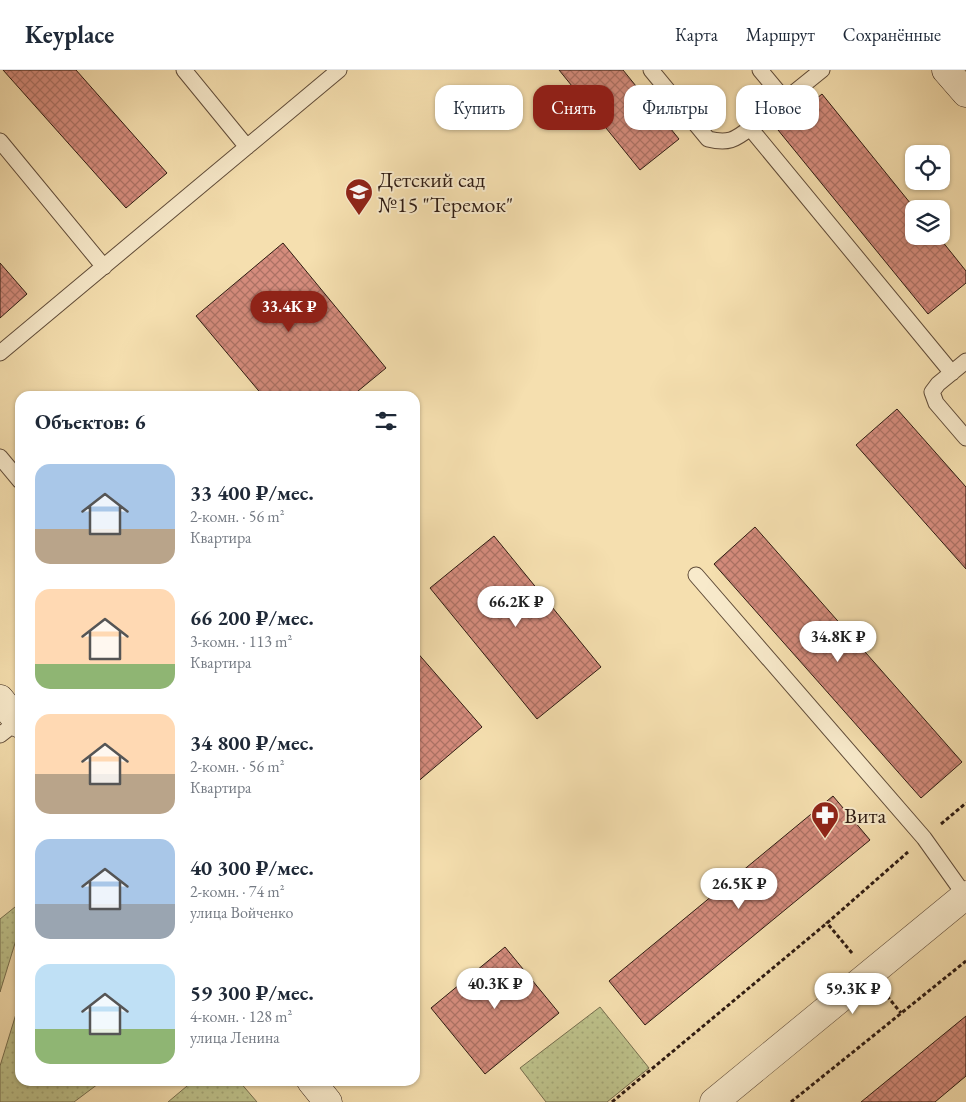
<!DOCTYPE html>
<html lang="ru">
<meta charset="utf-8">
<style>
body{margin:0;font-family:"EB Garamond",serif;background:#f6f6f7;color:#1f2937;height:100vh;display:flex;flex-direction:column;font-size:19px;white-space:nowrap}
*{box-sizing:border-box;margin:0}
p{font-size:16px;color:#747a83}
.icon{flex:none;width:28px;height:28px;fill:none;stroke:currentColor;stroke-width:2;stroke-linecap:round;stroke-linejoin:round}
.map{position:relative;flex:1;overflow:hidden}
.side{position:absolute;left:15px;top:321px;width:405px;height:695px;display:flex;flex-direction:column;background:#fff;border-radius:15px;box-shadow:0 1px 4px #0004}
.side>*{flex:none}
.banner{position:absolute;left:435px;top:15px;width:455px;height:45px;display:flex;gap:10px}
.tools{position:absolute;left:905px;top:75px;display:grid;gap:10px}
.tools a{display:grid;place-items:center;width:45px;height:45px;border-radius:10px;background:#fff;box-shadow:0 1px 4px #0004;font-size:25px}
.price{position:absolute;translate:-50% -42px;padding:0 11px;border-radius:18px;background:#fff;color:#222;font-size:16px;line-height:32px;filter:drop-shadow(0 1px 2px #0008)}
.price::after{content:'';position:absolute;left:50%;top:30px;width:15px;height:11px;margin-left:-8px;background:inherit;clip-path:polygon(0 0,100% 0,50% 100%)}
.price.active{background:#8f2418;color:#fff}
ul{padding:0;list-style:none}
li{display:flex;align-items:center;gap:15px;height:125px;padding:0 20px}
li span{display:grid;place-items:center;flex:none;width:140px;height:100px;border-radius:15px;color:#555}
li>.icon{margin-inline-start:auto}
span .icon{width:60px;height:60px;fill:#fffc;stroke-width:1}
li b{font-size:21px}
h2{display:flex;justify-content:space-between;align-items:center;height:60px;padding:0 20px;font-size:21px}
.tag{padding:0 18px;border-radius:15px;background:#fff;box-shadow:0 1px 4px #0004;font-size:18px;line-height:45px}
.tag.active{background:#8f2418;color:#fff}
header{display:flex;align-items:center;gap:30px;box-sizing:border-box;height:70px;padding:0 25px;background:#fff;border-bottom:1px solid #e0e1e3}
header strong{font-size:24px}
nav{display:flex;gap:28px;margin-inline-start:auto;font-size:18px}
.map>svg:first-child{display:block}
.grass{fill:url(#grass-dots);stroke:#766e4e}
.building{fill:url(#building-cross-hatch);stroke:#2e1b12}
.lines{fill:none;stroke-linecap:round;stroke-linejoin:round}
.service-casing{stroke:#604c39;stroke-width:17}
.minor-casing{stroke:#604c39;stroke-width:29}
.secondary-casing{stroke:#2e1b12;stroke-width:29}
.path{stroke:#2e1b12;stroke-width:3;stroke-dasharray:4 2.5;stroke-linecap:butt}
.service{stroke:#f8eacb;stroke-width:15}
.minor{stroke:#f8eacb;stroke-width:28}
.secondary{stroke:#f8eacb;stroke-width:28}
.labels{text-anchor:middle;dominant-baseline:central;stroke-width:4;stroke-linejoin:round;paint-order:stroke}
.poi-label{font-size:22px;fill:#2e1b12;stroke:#f8eacb;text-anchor:start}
</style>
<header>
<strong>Keyplace</strong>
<nav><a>Карта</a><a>Маршрут</a><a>Сохранённые</a></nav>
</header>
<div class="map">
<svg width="966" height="1032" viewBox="0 0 966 1032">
<defs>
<pattern id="grass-dots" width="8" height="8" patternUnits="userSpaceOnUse" patternTransform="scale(1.25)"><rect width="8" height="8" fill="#bdc18a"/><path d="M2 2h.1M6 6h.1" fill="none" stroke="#a3a576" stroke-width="1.8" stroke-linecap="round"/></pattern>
<pattern id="building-cross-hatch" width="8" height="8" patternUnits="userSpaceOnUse" patternTransform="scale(1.25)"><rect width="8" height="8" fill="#d58c7d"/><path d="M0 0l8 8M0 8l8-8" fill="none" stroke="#ad7265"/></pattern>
</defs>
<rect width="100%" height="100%" fill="#f5dfaf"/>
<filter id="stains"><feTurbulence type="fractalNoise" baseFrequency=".004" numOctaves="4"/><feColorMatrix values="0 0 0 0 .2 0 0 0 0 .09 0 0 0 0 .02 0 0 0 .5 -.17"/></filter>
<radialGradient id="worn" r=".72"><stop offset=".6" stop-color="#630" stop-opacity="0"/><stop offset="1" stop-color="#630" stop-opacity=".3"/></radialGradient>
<!-- grass -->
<path class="grass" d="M20,833V857L0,922V849Z
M20,931V1011H102L74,1032H0V996Z
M600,937L649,998L607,1032H546L520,998Z
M193,1011H239L257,1032H168Z"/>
<!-- building -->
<path class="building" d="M3,0H76L167,103L126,138Z
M559,0H623L679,69L640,100Z
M822,24L915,139H914V166H938L966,201V213L928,244L778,60Z
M283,173L386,298L352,326H263L196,246Z
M0,193L27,224L0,248Z
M897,339L966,417V499L856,375Z
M755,457L962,692L921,728L714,494Z
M494,466L601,597L537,649L430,518Z
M415,580L482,657L415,714Z
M833,726L870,770L645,955L609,911Z
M505,877L559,943L485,1004L431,938Z
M966,946V1006L935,1032H861Z"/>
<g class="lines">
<!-- service casing -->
<g class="service-casing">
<path id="service" d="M184,0L247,77
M651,0L708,69C728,74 735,70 750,58
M760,0L785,30
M822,0L750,58L952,303
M0,71L104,197
M0,283L339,0
M966,291L938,314L932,322L936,333L966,368
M0,387L20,411
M696,505L924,768L966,827
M0,665L18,651"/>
</g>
<!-- minor casing -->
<g class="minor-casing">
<path id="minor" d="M714,1032L966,825"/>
</g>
<!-- secondary casing -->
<g class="secondary-casing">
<path id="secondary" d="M946,0L966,23
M0,629L20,654
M311,1011L328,1032"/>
</g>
<!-- path -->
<path class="path" d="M941,754L966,733
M852,883L827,853L908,782
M887,926L901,943
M612,1032L827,853
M791,1032L966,891"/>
<!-- service -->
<use href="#service" class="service"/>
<!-- minor -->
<use href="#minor" class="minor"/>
<!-- secondary -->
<use href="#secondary" class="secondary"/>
</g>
<!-- icons -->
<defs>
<g id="school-pin" transform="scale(1.4375)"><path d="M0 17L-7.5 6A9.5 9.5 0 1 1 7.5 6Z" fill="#8f2418" stroke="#f8eacb"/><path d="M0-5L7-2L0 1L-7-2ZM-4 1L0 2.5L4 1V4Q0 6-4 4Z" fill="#fff"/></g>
<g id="pharmacy-pin" transform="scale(1.4375)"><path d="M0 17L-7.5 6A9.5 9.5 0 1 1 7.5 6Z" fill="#8f2418" stroke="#f8eacb"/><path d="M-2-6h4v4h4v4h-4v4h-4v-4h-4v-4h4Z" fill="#fff"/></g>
</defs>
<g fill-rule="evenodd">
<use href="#school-pin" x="359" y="122"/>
<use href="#pharmacy-pin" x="825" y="745"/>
</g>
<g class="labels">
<!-- poi labels -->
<g class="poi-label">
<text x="378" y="109">Детский сад<tspan x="378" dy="25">№15 "Теремок"</tspan></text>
<text x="844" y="745">Вита</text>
</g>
</g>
<rect width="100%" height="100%" filter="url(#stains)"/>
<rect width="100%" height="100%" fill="url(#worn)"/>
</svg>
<div class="tools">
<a><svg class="icon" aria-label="locate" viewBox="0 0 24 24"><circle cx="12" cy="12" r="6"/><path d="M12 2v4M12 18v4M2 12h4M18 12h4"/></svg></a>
<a><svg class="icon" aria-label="layers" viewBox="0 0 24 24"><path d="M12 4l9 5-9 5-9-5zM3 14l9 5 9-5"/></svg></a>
</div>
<b class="price active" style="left:289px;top:263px">33.4K ₽</b>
<b class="price" style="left:516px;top:558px">66.2K ₽</b>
<b class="price" style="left:838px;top:593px">34.8K ₽</b>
<b class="price" style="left:739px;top:840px">26.5K ₽</b>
<b class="price" style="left:495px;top:940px">40.3K ₽</b>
<b class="price" style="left:853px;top:945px">59.3K ₽</b>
<div class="banner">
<a class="tag">Купить</a>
<a class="tag active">Снять</a>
<a class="tag">Фильтры</a>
<a class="tag">Новое</a>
</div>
<section class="side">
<h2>Объектов: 6<svg class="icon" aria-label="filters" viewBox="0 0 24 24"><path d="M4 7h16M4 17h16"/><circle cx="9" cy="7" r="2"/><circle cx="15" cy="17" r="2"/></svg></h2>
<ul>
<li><span style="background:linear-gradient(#a9c7e8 65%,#b9a48a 0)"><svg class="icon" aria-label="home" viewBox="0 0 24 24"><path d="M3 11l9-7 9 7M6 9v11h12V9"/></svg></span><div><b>33 400 ₽/мес.</b><p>2-комн. · 56 m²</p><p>Квартира</p></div></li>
<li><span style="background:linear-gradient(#ffd9b3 75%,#8fb573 0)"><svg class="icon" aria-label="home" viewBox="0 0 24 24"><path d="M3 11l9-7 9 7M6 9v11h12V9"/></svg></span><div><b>66 200 ₽/мес.</b><p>3-комн. · 113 m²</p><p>Квартира</p></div></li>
<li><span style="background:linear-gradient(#ffd9b3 60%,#b9a48a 0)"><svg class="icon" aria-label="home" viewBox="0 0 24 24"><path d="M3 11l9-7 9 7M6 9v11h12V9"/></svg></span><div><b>34 800 ₽/мес.</b><p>2-комн. · 56 m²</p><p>Квартира</p></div></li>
<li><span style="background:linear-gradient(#a9c7e8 65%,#9aa5b1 0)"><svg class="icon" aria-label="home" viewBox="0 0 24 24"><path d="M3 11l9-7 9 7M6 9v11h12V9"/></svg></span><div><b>40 300 ₽/мес.</b><p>2-комн. · 74 m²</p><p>улица Войченко</p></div></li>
<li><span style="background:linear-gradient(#bfe0f5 65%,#8fb573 0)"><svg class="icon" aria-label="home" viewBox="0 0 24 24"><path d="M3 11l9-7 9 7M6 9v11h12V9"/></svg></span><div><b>59 300 ₽/мес.</b><p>4-комн. · 128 m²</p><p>улица Ленина</p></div></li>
</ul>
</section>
</div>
